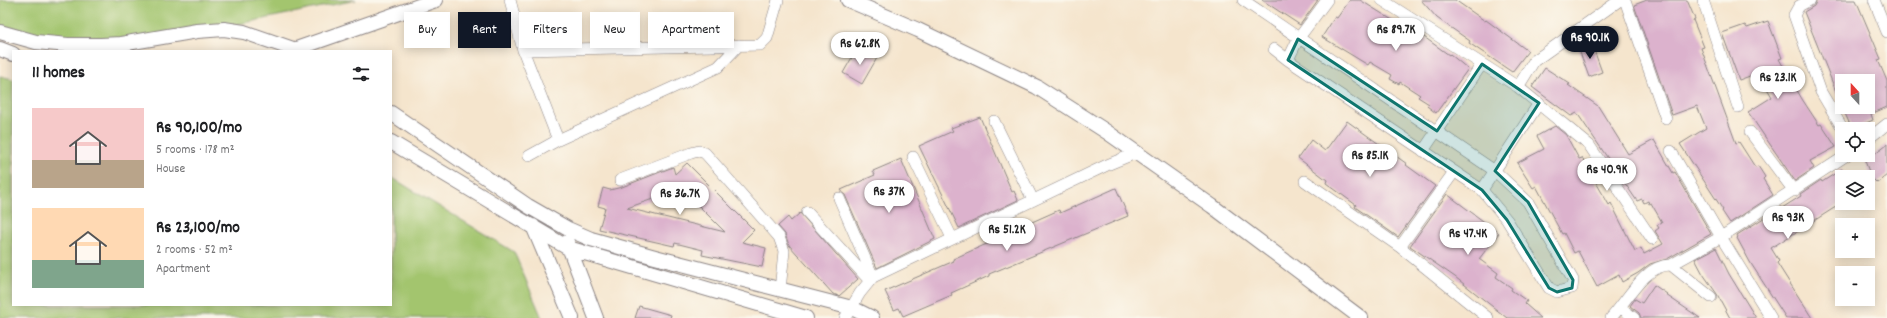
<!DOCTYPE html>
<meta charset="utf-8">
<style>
body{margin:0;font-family:Dekko,sans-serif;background:#f6f6f6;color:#202124;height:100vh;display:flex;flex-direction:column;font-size:15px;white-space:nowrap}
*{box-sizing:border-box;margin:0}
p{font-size:13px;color:#757577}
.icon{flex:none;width:22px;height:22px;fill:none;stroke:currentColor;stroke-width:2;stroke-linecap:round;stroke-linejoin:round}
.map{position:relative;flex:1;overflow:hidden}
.sheet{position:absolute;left:12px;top:50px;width:380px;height:256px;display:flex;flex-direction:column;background:#fff;border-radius:0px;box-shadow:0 2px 10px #0003}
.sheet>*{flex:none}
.banner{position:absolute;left:404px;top:12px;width:380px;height:36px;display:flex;gap:8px}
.needle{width:26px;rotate:339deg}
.fabs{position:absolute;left:1835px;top:74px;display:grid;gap:8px}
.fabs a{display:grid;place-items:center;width:40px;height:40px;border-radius:0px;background:#fff;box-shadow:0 2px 10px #0003;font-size:20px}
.price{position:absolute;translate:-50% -34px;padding:0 9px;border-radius:14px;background:#fff;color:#222;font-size:13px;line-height:26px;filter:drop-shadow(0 1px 2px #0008)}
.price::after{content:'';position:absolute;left:50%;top:24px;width:12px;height:9px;margin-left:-6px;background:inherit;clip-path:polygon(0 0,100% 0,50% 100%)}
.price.current{background:#111827;color:#fff}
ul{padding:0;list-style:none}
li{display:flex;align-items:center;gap:12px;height:100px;padding:0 20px}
li span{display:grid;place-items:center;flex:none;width:112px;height:80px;border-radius:0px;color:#555}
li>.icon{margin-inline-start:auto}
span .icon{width:48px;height:48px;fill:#fffc;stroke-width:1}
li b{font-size:17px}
h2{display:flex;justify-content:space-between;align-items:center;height:48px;padding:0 20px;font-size:17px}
.tag{padding:0 14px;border-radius:0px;background:#fff;box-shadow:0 2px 10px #0003;font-size:14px;line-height:36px}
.tag.current{background:#111827;color:#fff}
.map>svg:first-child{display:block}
.green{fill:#a3c56e;stroke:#627454}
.building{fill:#dcb2cd;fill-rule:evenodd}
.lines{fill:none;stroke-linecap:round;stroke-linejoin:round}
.minor-casing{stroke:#8c8484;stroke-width:12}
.tertiary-casing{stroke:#8c8484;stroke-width:16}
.minor{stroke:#fff;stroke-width:11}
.tertiary{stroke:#fff;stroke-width:14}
.marked{fill:#0f766e;fill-opacity:0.2;stroke:#0f766e;stroke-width:3;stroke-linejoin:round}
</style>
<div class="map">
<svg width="1887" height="318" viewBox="0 0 1887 318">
<rect width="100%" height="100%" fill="#fbf7ec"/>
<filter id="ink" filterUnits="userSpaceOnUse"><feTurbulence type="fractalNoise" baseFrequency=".025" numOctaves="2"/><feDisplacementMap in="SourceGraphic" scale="8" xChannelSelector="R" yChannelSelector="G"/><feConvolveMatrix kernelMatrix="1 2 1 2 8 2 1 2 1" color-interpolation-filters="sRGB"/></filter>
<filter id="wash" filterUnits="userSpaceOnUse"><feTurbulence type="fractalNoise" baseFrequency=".012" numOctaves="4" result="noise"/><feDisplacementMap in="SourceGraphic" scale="16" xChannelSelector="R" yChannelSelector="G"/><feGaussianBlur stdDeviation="0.9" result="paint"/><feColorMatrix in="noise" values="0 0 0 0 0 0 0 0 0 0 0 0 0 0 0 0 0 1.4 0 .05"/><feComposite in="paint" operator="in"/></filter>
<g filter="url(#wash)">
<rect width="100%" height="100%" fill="#f5e5cd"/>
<!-- green -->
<path class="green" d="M0,0H356L161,40L0,35Z
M0,76L13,79V305H391V177L514,252L542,318H0Z"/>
<g id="blocks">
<!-- building -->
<path class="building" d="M1262,0H1318L1300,25Z
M1350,0H1360L1402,26L1403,25L1424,37L1449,55L1450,54L1468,69L1436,113L1427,106L1429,104L1418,97L1420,95L1400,82L1399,84L1390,79L1392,75L1370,62L1368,65L1322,37L1335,17L1337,18Z
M1421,0H1455L1485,21L1486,20L1528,51L1512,72L1469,43L1470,41L1437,18Z
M1647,0H1687L1695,19L1693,20L1704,47L1701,48L1736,143L1739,142L1755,167L1758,166L1765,177L1763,179L1773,195L1730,223L1722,211L1723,210L1680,144L1706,128L1697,106L1672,115L1634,5Z
M1817,0H1856L1881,59L1878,60L1887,81V107L1871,114L1873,120L1852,129L1842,107L1868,108V81H1842L1841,104L1804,12L1814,6Z
M1768,21L1782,58L1779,59L1802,99L1819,125L1821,124L1836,147L1810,161L1814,168L1795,181L1748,112L1772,97L1758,73L1739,80L1722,33L1745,25L1747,28Z
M1591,42L1602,72L1589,77L1578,47Z
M858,47L877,58L862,84L843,73Z
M1545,68L1570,84L1568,85L1598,106L1628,154L1654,140L1673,173L1675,172L1711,234L1667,259L1650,264L1638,273L1622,282L1619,275L1597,287L1578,251L1574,253L1564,233L1562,234L1536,186L1533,188L1517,163L1544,149L1537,136L1555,126L1566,135L1579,159L1582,158L1609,205L1611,203L1635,251L1641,248L1644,254L1663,244L1655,231L1659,228L1657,225L1662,222L1651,203L1649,204L1648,201L1644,203L1642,199L1637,201L1577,113L1571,116L1532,87Z
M980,117L1012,192L1014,191L1018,200L959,228L919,146L953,131L951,128Z
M1347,121L1407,164L1406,165L1435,186L1398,237L1355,207L1356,205L1326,183L1327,180L1298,158L1311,140L1325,151Z
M1887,144V175L1877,183L1871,177L1865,161Z
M901,159L935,239L877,268L845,195L841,190L875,175L873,171Z
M687,163L754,230L742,242L766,248L762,267L702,255L703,250L675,243L674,246L599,229L605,208L598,206L603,188L610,190L622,187L673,167L675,174ZM682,189L725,232L627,208Z
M1842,169V203L1771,248L1779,261L1777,263L1812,318H1786L1750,262L1737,238L1738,237L1737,235L1781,207L1782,208L1801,196L1800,194L1821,180L1822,182Z
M1116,188L1128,216L989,274V276L951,293L952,295L903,316L899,308L894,310L885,291L954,261L953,259L1018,230L1032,223V222L1059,210L1060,213Z
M1447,194L1499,233L1479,259L1498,273L1496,277L1512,288L1511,290L1527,301L1525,304L1541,318H1507L1455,277L1410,246Z
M800,213L858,279L839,296L833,294L789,245L785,234L778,226L788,217L791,221Z
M1716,248L1729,274L1756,318H1730L1717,294L1703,274L1695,259Z
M1654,285L1667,294L1666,295L1700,318H1641L1639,313L1630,306L1635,299L1642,303Z
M639,306L671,315L670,318H635Z"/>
</g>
</g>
<g filter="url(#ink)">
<use href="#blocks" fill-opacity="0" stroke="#8c8484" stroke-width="1"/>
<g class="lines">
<!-- minor casing -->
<g class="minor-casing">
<path id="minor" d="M510,0L523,50L760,45L767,38L778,0
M1243,0L1495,171L1528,202L1573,280L1572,288L1557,292L1549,288L1507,220L1482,190L1288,60
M1382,0L1518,87L1589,145L1652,239
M1625,0L1666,119
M1703,0L1738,107
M1810,0L1799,6L1794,15L1821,92L1843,129
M1874,0L1887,32
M1274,49L1288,60L1298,39L1327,0
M523,50L558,140L718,67L739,45
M1518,87L1534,61L1620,0
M994,121L1033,200
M1750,132L1794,191
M1868,139L1887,124
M1423,151L1482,64
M1671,151L1721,237L1847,155
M529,156L558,140
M913,157L952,238
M620,180L691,153L699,151L705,153L779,237L784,251L780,290
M1305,181L1400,247L1454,172
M1482,190L1539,103
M839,198L873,277
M807,212L870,281
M1400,247L1488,318
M1671,265L1721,237L1771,318
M1621,308L1634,318
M845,318L860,293L873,277L1107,165L1136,153
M1611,318C1627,301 1645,264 1671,265L1711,297"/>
</g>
<!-- tertiary casing -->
<g class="tertiary-casing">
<path id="tertiary" d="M848,0L918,30L1037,87L1107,132L1212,206L1361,318
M0,32L36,42L68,45H101L121,44L197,31L224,29L244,32L299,51
M0,49L13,54
M296,49L436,0
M391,113L528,206L568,229L591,239L655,257L852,308L872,318
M391,142L568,248L806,318
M533,226L572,318
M567,242L596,318"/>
</g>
<!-- minor -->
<use href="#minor" class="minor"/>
<!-- tertiary -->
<use href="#tertiary" class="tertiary"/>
</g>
</g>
<!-- marked area -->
<path class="marked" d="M1298,39L1437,131L1482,64L1539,103L1495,171L1528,202L1573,280L1572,288L1557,292L1549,288L1507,220L1482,190L1288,60Z"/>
</svg>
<div class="fabs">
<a><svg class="needle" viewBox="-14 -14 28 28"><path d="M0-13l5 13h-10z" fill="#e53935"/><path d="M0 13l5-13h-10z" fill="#757577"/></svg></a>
<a><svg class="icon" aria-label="locate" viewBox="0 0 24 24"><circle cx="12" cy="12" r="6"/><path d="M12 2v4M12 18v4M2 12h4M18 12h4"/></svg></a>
<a><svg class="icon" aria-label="layers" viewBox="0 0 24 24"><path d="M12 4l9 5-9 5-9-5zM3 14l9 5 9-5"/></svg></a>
<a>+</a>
<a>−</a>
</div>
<b class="price" style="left:1396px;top:52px">Rs 89.7K</b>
<b class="price current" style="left:1590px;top:60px">Rs 90.1K</b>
<b class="price" style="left:860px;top:66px">Rs 62.8K</b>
<b class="price" style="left:1778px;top:100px">Rs 23.1K</b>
<b class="price" style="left:1370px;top:178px">Rs 85.1K</b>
<b class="price" style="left:1607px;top:192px">Rs 40.9K</b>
<b class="price" style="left:889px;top:214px">Rs 37K</b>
<b class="price" style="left:680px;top:216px">Rs 36.7K</b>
<b class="price" style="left:1788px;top:240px">Rs 93K</b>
<b class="price" style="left:1007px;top:252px">Rs 51.2K</b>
<b class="price" style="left:1468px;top:256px">Rs 47.4K</b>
<div class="banner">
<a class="tag">Buy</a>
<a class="tag current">Rent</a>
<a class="tag">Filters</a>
<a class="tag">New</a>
<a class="tag">Apartment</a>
</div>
<section class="sheet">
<h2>11 homes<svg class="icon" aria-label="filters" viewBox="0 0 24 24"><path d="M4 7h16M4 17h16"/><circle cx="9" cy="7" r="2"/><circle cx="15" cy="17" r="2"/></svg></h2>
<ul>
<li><span style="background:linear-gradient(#f6c9c9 65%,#b9a48a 0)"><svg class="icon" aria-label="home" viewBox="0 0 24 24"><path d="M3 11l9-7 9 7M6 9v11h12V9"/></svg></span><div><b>Rs 90,100/mo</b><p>5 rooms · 178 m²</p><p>House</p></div></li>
<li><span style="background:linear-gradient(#ffd9b3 65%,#7fa58c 0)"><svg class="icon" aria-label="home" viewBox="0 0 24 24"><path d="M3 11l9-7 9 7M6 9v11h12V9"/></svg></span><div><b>Rs 23,100/mo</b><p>2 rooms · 52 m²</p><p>Apartment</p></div></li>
</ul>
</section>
</div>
